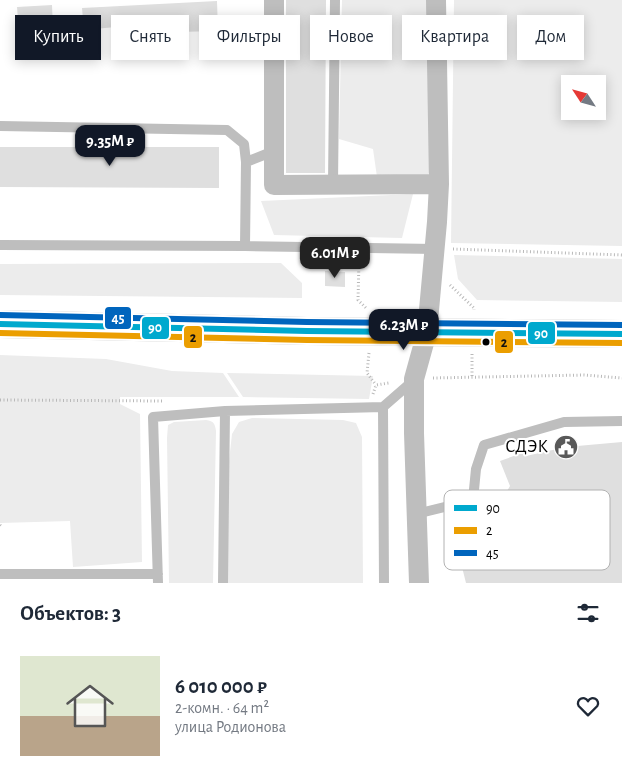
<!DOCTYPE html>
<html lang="ru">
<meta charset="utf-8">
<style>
body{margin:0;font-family:"Alegreya Sans",sans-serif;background:#f6f6f7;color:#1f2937;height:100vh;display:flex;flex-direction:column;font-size:19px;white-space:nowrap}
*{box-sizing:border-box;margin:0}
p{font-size:16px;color:#747a83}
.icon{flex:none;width:28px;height:28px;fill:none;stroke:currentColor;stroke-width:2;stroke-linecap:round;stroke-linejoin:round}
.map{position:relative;height:583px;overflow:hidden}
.panel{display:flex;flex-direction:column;background:#fff;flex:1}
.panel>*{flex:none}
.hud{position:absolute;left:15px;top:15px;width:592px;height:45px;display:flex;gap:10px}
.needle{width:32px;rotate:306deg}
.buttons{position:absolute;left:561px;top:75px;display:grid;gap:10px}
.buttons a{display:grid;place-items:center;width:45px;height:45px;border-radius:0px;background:#fff;box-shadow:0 2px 12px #0003;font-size:25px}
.price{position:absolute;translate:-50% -42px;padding:0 11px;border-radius:10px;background:#111827;color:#fff;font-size:16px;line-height:32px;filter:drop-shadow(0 1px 2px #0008)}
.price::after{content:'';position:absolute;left:50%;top:30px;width:15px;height:11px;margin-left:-8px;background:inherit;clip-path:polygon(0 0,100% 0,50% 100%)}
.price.selected{background:#222;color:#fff}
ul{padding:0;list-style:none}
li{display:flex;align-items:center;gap:15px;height:125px;padding:0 20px}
li span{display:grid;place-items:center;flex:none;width:140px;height:100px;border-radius:0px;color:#555}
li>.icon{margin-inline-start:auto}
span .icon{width:60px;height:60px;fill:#fffc;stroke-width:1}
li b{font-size:21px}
h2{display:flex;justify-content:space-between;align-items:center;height:60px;padding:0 20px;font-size:21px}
.tag{padding:0 18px;border-radius:0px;background:#fff;box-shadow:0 2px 12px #0003;font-size:18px;line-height:45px}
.tag.selected{background:#111827;color:#fff}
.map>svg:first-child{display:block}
.green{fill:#ececec;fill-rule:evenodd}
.building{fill:#dfdfdf}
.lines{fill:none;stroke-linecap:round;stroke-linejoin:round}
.path{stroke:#b9b9b9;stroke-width:3;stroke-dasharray:1 2.5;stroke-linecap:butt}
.lane{stroke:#bebebe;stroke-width:10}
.street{stroke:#bebebe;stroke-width:20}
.primary{stroke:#bebebe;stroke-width:28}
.bus-1-casing{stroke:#fff;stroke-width:10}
.bus-2-casing{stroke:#fff;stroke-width:10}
.bus-3-casing{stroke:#fff;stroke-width:10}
.bus-1{stroke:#00a9ce;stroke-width:6}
.bus-2{stroke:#eb9e00;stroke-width:6}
.bus-3{stroke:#0065bd;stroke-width:6}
.bus-dot{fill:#000;stroke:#fff;stroke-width:2}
.labels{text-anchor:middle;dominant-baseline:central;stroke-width:4;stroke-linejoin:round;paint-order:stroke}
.poi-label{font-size:18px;fill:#000;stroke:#fff;text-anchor:end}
.key{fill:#fff;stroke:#b2b2b2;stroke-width:1}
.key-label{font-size:14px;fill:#000}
.line-badge{stroke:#fff;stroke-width:2}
.badge-label{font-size:14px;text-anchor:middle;font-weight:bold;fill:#fff}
.pale-badge-label{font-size:14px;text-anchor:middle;font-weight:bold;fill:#111}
</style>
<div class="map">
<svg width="622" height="583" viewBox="0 0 622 583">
<rect width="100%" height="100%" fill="#fff"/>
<!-- green -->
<path class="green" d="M342,0H427L435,159L427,177H377L373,149L339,139Z
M454,0H622V246L451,243ZM570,84H598V111H570Z
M413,194L402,238L274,235L261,201Z
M454,255L622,259V302L477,300L458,279Z
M281,263L302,283V298L0,295V264Z
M0,355L106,359L172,371L223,373L239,397H120V404L140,414L142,562L73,567L70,521L0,523Z
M227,373L373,376L369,399L243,397Z
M252,418L343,420L356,423L362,437L363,583H227L229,461L232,434L239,422Z
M206,420C214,421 215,424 216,431L213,583H169L167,438L168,425L174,422Z"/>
<!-- building -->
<path class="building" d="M286,0H326L325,173H286Z
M217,1L218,31L177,32V29L126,31V26L84,30L82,8Z
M52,5L53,30L19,32L17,7Z
M0,147H219V188L0,187Z
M325,271L345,272V287L325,286Z
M622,442V583H466L462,567L510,486L500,461L525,452L526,456L566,447Z"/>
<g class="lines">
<!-- path -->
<path class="path" d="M453,249L622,255
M359,261L358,300L367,309
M450,285L474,308V310
M369,353L367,373L376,385
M472,354V377
M433,378L584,375L622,378
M373,394L376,385L389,383
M0,400L162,401
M0,525L1,526"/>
<!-- lane -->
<path class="lane" d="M0,126L227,130L244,144L246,162
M333,184L335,0
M0,245L245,246L436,249
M245,246L246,162L274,151
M416,514L473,500L476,469L484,445L564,422L622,421
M0,574H158
M158,583L153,417L225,411
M223,583L225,411L383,407
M384,583L383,407L414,380"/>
<!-- street -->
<path class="street" d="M274,0V185L439,184
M419,583L414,433V379L427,332L437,222L439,184L436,0"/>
<!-- primary -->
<path class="primary" d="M0,324L307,331L622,334"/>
<!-- bus-1 casing -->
<g class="bus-1-casing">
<path id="bus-1" d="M0,324L307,331L622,334"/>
</g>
<!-- bus-2 casing -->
<g class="bus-2-casing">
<path id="bus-2" d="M0,333L307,340L622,343"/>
</g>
<!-- bus-3 casing -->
<g class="bus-3-casing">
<path id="bus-3" d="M0,315L307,322L622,325"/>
</g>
<!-- bus-1 -->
<use href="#bus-1" class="bus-1"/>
<!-- bus-2 -->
<use href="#bus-2" class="bus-2"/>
<!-- bus-3 -->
<use href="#bus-3" class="bus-3"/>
</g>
<!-- icons -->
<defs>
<g id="civic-disc" transform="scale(1.25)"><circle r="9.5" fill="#595959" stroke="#fff"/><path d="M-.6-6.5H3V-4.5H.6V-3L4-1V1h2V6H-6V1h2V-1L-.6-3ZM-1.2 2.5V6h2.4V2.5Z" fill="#fff"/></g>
</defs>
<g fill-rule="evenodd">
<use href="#civic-disc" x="566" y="447"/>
</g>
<!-- markers -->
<circle class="bus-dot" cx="486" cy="342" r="4.5"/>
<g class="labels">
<!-- poi labels -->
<g class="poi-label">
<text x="548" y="447">СДЭК</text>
</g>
</g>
<!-- legend -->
<rect x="444" y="490" width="166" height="80" rx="8" class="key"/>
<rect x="454" y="505" width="23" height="6" fill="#00a9ce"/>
<rect x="454" y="527" width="23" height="7" fill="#eb9e00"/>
<rect x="454" y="550" width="23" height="6" fill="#0065bd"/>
<g class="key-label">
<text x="486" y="513">90</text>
<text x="486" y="535">2</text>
<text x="486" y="558">45</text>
</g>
<g class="line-badge">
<rect x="104" y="306" width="28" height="24" rx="5" fill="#0065bd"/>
<rect x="141" y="316" width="29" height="24" rx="5" fill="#00a9ce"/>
<rect x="527" y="321" width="29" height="24" rx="5" fill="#00a9ce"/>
<rect x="183" y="325" width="20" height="24" rx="5" fill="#eb9e00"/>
<rect x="494" y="330" width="20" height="24" rx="5" fill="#eb9e00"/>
</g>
<g class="badge-label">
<text x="118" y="323">45</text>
<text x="155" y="332">90</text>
<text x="541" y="338">90</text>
</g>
<g class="pale-badge-label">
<text x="193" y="342">2</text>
<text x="504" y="347">2</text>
</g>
</svg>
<div class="buttons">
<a><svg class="needle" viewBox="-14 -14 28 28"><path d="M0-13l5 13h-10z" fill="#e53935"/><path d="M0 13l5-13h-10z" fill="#747a83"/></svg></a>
</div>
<b class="price" style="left:110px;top:167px">9.35M ₽</b>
<b class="price selected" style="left:335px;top:279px">6.01M ₽</b>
<b class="price" style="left:404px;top:351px">6.23M ₽</b>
<div class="hud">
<a class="tag selected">Купить</a>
<a class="tag">Снять</a>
<a class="tag">Фильтры</a>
<a class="tag">Новое</a>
<a class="tag">Квартира</a>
<a class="tag">Дом</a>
</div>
</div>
<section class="panel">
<h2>Объектов: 3<svg class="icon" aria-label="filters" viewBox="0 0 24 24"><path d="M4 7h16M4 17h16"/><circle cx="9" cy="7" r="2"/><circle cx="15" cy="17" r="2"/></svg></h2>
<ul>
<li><span style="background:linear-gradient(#dfe7d0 60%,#b9a48a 0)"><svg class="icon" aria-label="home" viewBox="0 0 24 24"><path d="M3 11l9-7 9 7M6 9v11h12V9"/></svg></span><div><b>6 010 000 ₽</b><p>2-комн. · 64 m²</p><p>улица Родионова</p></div><svg class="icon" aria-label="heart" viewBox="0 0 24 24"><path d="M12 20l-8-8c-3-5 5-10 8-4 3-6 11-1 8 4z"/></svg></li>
</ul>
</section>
